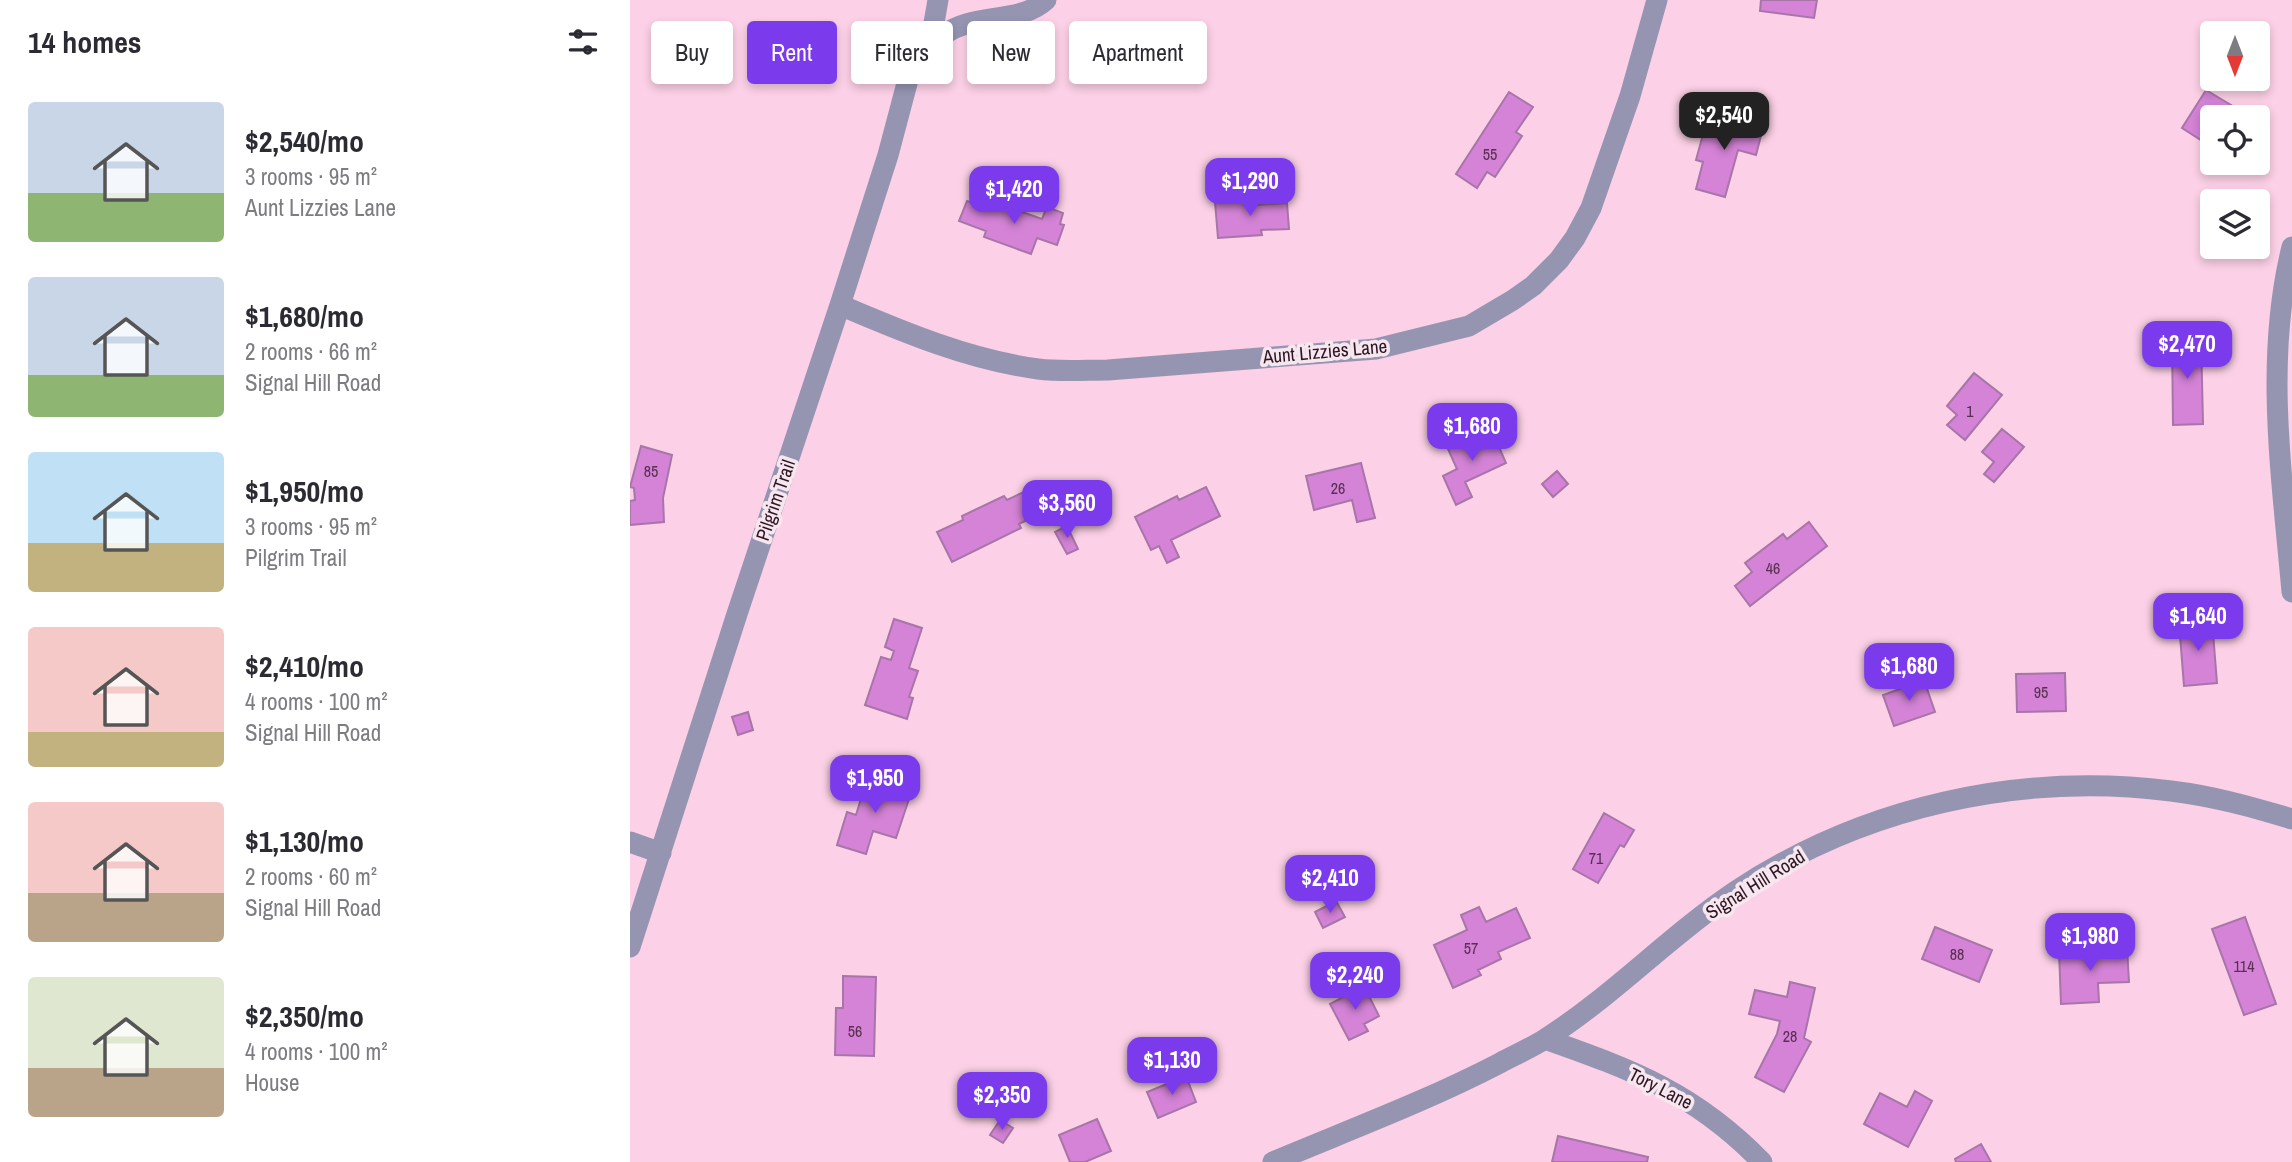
<!DOCTYPE html>
<meta charset="utf-8">
<style>
body{margin:0;font-family:"Archivo Narrow",sans-serif;background:#f2f2f3;color:#2b2b33;height:100vh;display:flex;flex-direction:column;font-size:26px;white-space:nowrap}
*{box-sizing:border-box;margin:0}
p{font-size:23px;color:#7c7c81}
.icon{flex:none;width:38px;height:38px;fill:none;stroke:currentColor;stroke-width:2;stroke-linecap:round;stroke-linejoin:round}
.map{position:relative;flex:1;overflow:hidden}
.details{display:flex;flex-direction:column;background:#fff;width:630px}
.details>*{flex:none}
.banner{position:absolute;left:21px;top:21px;width:665px;height:63px;display:flex;gap:14px}
.needle{width:46px;rotate:180deg}
.controls{position:absolute;left:1570px;top:21px;display:grid;gap:14px}
.controls a{display:grid;place-items:center;width:70px;height:70px;border-radius:7px;background:#fff;box-shadow:0 4px 10px #0003;font-size:35px}
.price{position:absolute;translate:-50% -60px;padding:0 16px;border-radius:14px;background:#7c3aed;color:#fff;font-size:23px;line-height:46px;filter:drop-shadow(0 2px 4px #0008)}
.price::after{content:'';position:absolute;left:50%;top:42px;width:21px;height:16px;margin-left:-10px;background:inherit;clip-path:polygon(0 0,100% 0,50% 100%)}
.price.on{background:#222;color:#fff}
ul{padding:0;list-style:none}
li{display:flex;align-items:center;gap:21px;height:175px;padding:0 28px}
li span{display:grid;place-items:center;flex:none;width:196px;height:140px;border-radius:7px;color:#555}
li>.icon{margin-inline-start:auto}
span .icon{width:84px;height:84px;fill:#fffc;stroke-width:1}
li b{font-size:30px}
h2{display:flex;justify-content:space-between;align-items:center;height:84px;padding:0 28px;font-size:30px}
.pill{padding:0 24px;border-radius:7px;background:#fff;box-shadow:0 4px 10px #0003;font-size:24px;line-height:63px}
.pill.on{background:#7c3aed;color:#fff}
main{display:flex;flex:1;min-height:0}
.map>svg:first-child{display:block}
.building{fill:#d483d6;stroke:#a775a8;stroke-width:2}
.lines{fill:none;stroke-linecap:round;stroke-linejoin:round}
.street{stroke:#9595b2;stroke-width:21}
.labels{text-anchor:middle;dominant-baseline:central;stroke-width:7;stroke-linejoin:round;paint-order:stroke}
.number-label{font-size:16px;fill:#583050}
.street-label{font-size:19px;fill:#2e1523;stroke:#f6e7ee}
</style>
<main>
<section class="details">
<h2>14 homes<svg class="icon" aria-label="filters" viewBox="0 0 24 24"><path d="M4 7h16M4 17h16"/><circle cx="9" cy="7" r="2"/><circle cx="15" cy="17" r="2"/></svg></h2>
<ul>
<li><span style="background:linear-gradient(#c9d6e8 65%,#8fb573 0)"><svg class="icon" aria-label="home" viewBox="0 0 24 24"><path d="M3 11l9-7 9 7M6 9v11h12V9"/></svg></span><div><b>$2,540/mo</b><p>3 rooms · 95 m²</p><p>Aunt Lizzies Lane</p></div></li>
<li><span style="background:linear-gradient(#c9d6e8 70%,#8fb573 0)"><svg class="icon" aria-label="home" viewBox="0 0 24 24"><path d="M3 11l9-7 9 7M6 9v11h12V9"/></svg></span><div><b>$1,680/mo</b><p>2 rooms · 66 m²</p><p>Signal Hill Road</p></div></li>
<li><span style="background:linear-gradient(#bfe0f5 65%,#c2b280 0)"><svg class="icon" aria-label="home" viewBox="0 0 24 24"><path d="M3 11l9-7 9 7M6 9v11h12V9"/></svg></span><div><b>$1,950/mo</b><p>3 rooms · 95 m²</p><p>Pilgrim Trail</p></div></li>
<li><span style="background:linear-gradient(#f6c9c9 75%,#c2b280 0)"><svg class="icon" aria-label="home" viewBox="0 0 24 24"><path d="M3 11l9-7 9 7M6 9v11h12V9"/></svg></span><div><b>$2,410/mo</b><p>4 rooms · 100 m²</p><p>Signal Hill Road</p></div></li>
<li><span style="background:linear-gradient(#f6c9c9 65%,#b9a48a 0)"><svg class="icon" aria-label="home" viewBox="0 0 24 24"><path d="M3 11l9-7 9 7M6 9v11h12V9"/></svg></span><div><b>$1,130/mo</b><p>2 rooms · 60 m²</p><p>Signal Hill Road</p></div></li>
<li><span style="background:linear-gradient(#dfe7d0 65%,#b9a48a 0)"><svg class="icon" aria-label="home" viewBox="0 0 24 24"><path d="M3 11l9-7 9 7M6 9v11h12V9"/></svg></span><div><b>$2,350/mo</b><p>4 rooms · 100 m²</p><p>House</p></div></li>
</ul>
</section>
<div class="map">
<svg width="1662" height="1162" viewBox="0 0 1662 1162">
<rect width="100%" height="100%" fill="#fcd0e6"/>
<!-- building -->
<path class="building" d="M1131,0H1187L1184,18L1130,11Z
M1576,90L1601,105L1593,117H1582V135L1577,144L1552,128Z
M879,92L903,107L886,132L892,136L865,177L857,172L847,188L826,174Z
M1078,116L1114,126L1115,122L1133,128L1126,155L1108,150L1095,197L1066,189L1073,162L1066,160Z
M628,200V205L657,203L659,229L631,230L632,235L588,238L585,202Z
M337,201L365,211L367,203L412,219L417,207L433,213L430,224L434,225L427,245L407,238L401,254L354,237L356,231L329,221Z
M1542,337H1571L1573,424L1543,425Z
M1344,373L1372,395L1335,440L1317,425L1327,415L1317,406Z
M861,429L876,463L835,482L842,497L826,505L813,476L827,469L818,449Z
M1372,429L1394,447L1364,482L1354,474L1364,462L1352,452Z
M11,446L42,455L33,498L34,522L0,525V501L5,500L4,488L0,487Z
M731,463L745,518L727,522L722,500L684,510L676,476Z
M927,471L938,484L923,497L912,484Z
M576,487L590,516L541,540L549,557L537,563L529,546L521,550L505,517L547,496L549,500Z
M398,490L409,514L389,524L391,528L322,562L307,532L333,520L332,516L374,496L377,500Z
M1179,522L1197,546L1120,606L1105,586L1122,572L1115,563L1153,534L1157,539Z
M437,526L448,549L437,554L425,532Z
M264,619L292,628L279,668L288,671L279,697L283,698L277,719L235,705L251,657L261,660L264,651L255,647Z
M1582,620L1587,683L1554,686L1549,623Z
M1435,673L1436,711L1387,712L1386,674Z
M1294,680L1305,712L1264,726L1253,695Z
M118,712L123,730L108,735L102,717Z
M238,776L282,790L266,838L243,831L236,854L207,845L217,812L226,815Z
M974,813L1004,830L994,847L990,845L968,883L943,869Z
M706,901L715,917L693,928L685,912Z
M849,907L856,922L886,908L900,938L868,952L871,959L848,970L851,975L823,988L804,945L837,930L831,915Z
M1615,917L1646,1004L1614,1015L1582,929Z
M1305,927L1362,950L1349,982L1292,959Z
M1497,948L1499,982L1468,983L1469,1002L1431,1004L1429,951Z
M213,976L246,977L244,1056L205,1055L206,1008H213Z
M1160,982L1185,988L1174,1038L1181,1042L1154,1092L1125,1077L1147,1034L1150,1021L1119,1014L1125,990L1157,997Z
M734,986L749,1016L734,1024L738,1031L719,1040L700,1004Z
M556,1076L566,1102L528,1118L517,1092Z
M1285,1091L1302,1101L1278,1147L1234,1124L1250,1093L1277,1107Z
M467,1119L481,1151L455,1162H440L429,1135Z
M370,1120L383,1128L373,1143L360,1135Z
M928,1136L1018,1157L1017,1162H922Z
M1351,1144L1361,1162H1326L1325,1159Z"/>
<g class="lines">
<!-- street -->
<path class="street" d="M293,50C306,39 319,29 336,24C362,16 396,19 416,0
M1662,247C1634,360 1652,477 1662,592
M210,305C273,332 340,360 408,369C431,372 455,370 478,370L746,349L839,326L883,300L903,286L929,260L945,238L961,208L1000,96L1027,0
M0,842L31,853
M0,947L107,614L210,305L258,155L280,72L304,23L308,0
M915,1039C1003,1070 1065,1093 1132,1162
M643,1162C719,1130 797,1101 870,1063C885,1055 901,1048 915,1039C983,996 1039,936 1106,891C1234,806 1390,772 1541,791C1583,796 1622,807 1662,819"/>
</g>
<g class="labels">
<!-- number labels -->
<g class="number-label">
<text x="860" y="154">55</text>
<text x="1340" y="411">1</text>
<text x="21" y="471">85</text>
<text x="708" y="488">26</text>
<text x="1143" y="568">46</text>
<text x="1411" y="692">95</text>
<text x="966" y="858">71</text>
<text x="841" y="948">57</text>
<text x="1327" y="954">88</text>
<text x="1614" y="966">114</text>
<text x="225" y="1031">56</text>
<text x="1160" y="1036">28</text>
</g>
<!-- street labels -->
<g class="street-label">
<text transform="translate(695 351) rotate(-5)">Aunt Lizzies Lane</text>
<text transform="translate(145 500) rotate(-71)">Pilgrim Trail</text>
<text transform="translate(1125 884) rotate(-32)">Signal Hill Road</text>
<text transform="translate(1031 1088) rotate(27)">Tory Lane</text>
</g>
</g>
</svg>
<div class="controls">
<a><svg class="needle" viewBox="-14 -14 28 28"><path d="M0-13l5 13h-10z" fill="#e53935"/><path d="M0 13l5-13h-10z" fill="#7c7c81"/></svg></a>
<a><svg class="icon" aria-label="locate" viewBox="0 0 24 24"><circle cx="12" cy="12" r="6"/><path d="M12 2v4M12 18v4M2 12h4M18 12h4"/></svg></a>
<a><svg class="icon" aria-label="layers" viewBox="0 0 24 24"><path d="M12 4l9 5-9 5-9-5zM3 14l9 5 9-5"/></svg></a>
</div>
<b class="price on" style="left:1094px;top:152px">$2,540</b>
<b class="price" style="left:620px;top:218px">$1,290</b>
<b class="price" style="left:384px;top:226px">$1,420</b>
<b class="price" style="left:1557px;top:381px">$2,470</b>
<b class="price" style="left:842px;top:463px">$1,680</b>
<b class="price" style="left:437px;top:540px">$3,560</b>
<b class="price" style="left:1568px;top:653px">$1,640</b>
<b class="price" style="left:1279px;top:703px">$1,680</b>
<b class="price" style="left:245px;top:815px">$1,950</b>
<b class="price" style="left:700px;top:915px">$2,410</b>
<b class="price" style="left:1460px;top:973px">$1,980</b>
<b class="price" style="left:725px;top:1012px">$2,240</b>
<b class="price" style="left:542px;top:1097px">$1,130</b>
<b class="price" style="left:372px;top:1132px">$2,350</b>
<div class="banner">
<a class="pill">Buy</a>
<a class="pill on">Rent</a>
<a class="pill">Filters</a>
<a class="pill">New</a>
<a class="pill">Apartment</a>
</div>
</div>
</main>
